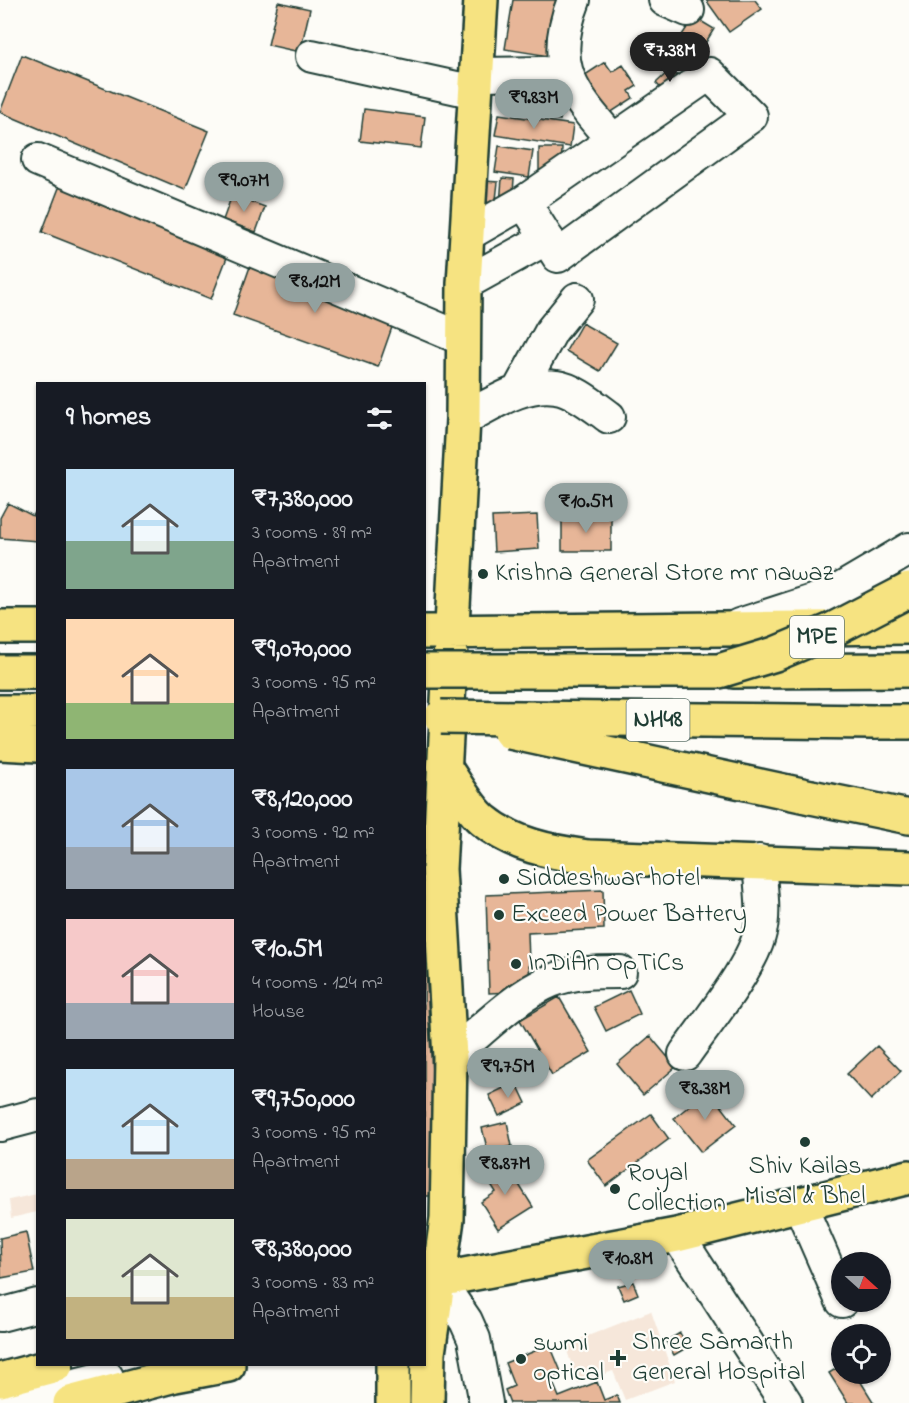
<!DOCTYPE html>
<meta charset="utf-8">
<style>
body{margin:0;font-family:"Indie Flower",sans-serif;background:#242831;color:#f1f3f6;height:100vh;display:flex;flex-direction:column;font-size:22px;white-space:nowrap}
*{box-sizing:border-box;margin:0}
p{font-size:20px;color:#9ea1a6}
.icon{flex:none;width:33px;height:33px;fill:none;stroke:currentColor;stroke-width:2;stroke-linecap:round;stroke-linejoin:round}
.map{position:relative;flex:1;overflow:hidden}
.side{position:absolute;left:36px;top:382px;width:390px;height:984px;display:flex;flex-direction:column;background:#171b24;border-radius:0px;box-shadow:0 2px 4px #0004}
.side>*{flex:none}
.needle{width:39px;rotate:111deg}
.buttons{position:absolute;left:831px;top:1252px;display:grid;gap:12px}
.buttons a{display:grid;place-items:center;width:60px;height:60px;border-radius:50%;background:#171b24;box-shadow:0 2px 4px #0004;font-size:30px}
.price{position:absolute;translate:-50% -51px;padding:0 14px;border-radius:21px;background:#92a19f;color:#111;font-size:20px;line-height:39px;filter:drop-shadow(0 2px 3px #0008)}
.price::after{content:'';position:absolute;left:50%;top:36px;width:18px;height:14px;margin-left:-9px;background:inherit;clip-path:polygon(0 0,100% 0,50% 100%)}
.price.selected{background:#222;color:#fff}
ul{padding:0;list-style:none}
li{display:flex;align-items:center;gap:18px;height:150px;padding:0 30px}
li span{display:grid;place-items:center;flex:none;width:168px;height:120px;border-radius:0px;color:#555}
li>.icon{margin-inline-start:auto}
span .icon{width:72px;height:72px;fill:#fffc;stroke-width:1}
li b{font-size:26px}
h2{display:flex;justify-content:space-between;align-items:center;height:72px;padding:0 30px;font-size:26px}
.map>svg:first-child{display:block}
.built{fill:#f6e7da}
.building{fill:#e7b698;stroke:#1f3d34;stroke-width:1.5}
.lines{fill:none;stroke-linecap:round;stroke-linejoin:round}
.minor-casing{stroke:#1f3d34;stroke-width:36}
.major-casing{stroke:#1f3d34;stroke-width:38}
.highway-casing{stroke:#1f3d34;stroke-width:38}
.minor{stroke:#fdfcf7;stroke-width:32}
.major{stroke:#f6e381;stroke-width:33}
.highway{stroke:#f6e381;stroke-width:33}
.highway-bridge-casing{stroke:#1f3d34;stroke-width:38;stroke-linecap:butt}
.highway-bridge{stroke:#f6e381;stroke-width:33}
.poi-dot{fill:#1f3d34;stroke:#fdfcf7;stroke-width:2}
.labels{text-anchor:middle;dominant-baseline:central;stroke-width:4.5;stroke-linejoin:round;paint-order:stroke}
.shield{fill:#fdfcf7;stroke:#62766e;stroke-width:1.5}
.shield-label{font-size:24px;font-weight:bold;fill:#1f3d34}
.poi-label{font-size:26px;fill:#1f3d34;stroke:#fdfcf7;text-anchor:start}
</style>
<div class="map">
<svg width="909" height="1403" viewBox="0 0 909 1403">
<rect width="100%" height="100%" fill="#fdfcf7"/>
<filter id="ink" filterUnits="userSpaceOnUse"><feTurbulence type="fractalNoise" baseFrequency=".0167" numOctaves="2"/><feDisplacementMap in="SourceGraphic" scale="12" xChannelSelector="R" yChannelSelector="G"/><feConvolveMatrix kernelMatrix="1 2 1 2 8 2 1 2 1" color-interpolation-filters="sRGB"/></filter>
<g filter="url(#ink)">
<!-- built -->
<path class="built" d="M37,1194V1212L11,1218L9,1200Z
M651,1311L675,1381L625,1400L613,1371L578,1383L565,1345Z"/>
<!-- building -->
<path class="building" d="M513,0H558L549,56L505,49Z
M706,0H755L762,9L729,32Z
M278,2L310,9L300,52L268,45Z
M694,17L714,29L703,47L682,35Z
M22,55L209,131L185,190L0,112Z
M605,62L612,72L623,65L637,86L629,91L633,98L607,115L582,77Z
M671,69L683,83L668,96L656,83Z
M550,84L566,87L560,120L544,117Z
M364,109L425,117L421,148L360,141Z
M499,114L573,125L570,147L495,135Z
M499,146L533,151L529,177L495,172Z
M539,148H562L561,174H539Z
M502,178L514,179L512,206L500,205Z
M62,180L231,247L211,299L42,232Z
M484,181L498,182L495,208L481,207Z
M232,195L265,207L256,232L223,220Z
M252,261L397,313L378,367L233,315Z
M582,323L617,343L600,371L566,351Z
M8,503L33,516L38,507V541L0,538V518Z
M537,515L539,549L494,552L492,517Z
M562,518H611V551H562Z
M603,890L604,929L528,933L530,991L489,993L486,895Z
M424,933L439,1196H424Z
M629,990L640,1014L606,1031L594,1007Z
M559,997L591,1052L552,1075L520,1020Z
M650,1036L676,1067L643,1095L617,1064Z
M877,1046L901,1071L871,1100L847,1074Z
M516,1082L526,1103L499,1116L489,1095Z
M709,1090L736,1125L701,1152L674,1118Z
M651,1114L669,1139L606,1186L587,1160Z
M507,1122L512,1146L488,1152L482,1128Z
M503,1159L533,1207L498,1229L481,1202L496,1192L483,1172Z
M26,1232L34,1272L1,1278L0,1238Z
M633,1282L638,1294L624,1300L618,1286Z
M680,1333L688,1347L674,1355L666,1341Z
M550,1345L562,1374L551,1378L559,1397L597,1382L604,1400L617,1395L620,1403H510L505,1390L514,1386L505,1363Z
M842,1365V1374H856L874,1403H848L829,1373Z"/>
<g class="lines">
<!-- minor casing -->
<g class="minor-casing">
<path id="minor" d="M574,0C551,58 566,87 605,131
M665,0L688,10
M312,56L475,92
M477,74L544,73
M38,160L463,339
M468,234L524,202L709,74L751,116L558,256L524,202
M464,284L547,238
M519,390L552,330L577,299
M463,419C491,405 523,382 556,387C574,389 595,407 609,417
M739,625L831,595L909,549
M685,1054C706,1024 750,969 759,936C766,913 760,885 759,861
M450,1057C479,1033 516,995 551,981C573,972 597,972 620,972
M0,1125L38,1115
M800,1205L842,1301
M677,1235L786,1403
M438,1280L466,1321L474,1339L486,1403
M0,1315L38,1305
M3,1403L107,1377"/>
</g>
<!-- major casing -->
<g class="major-casing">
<path id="major" d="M0,627H38
M424,632L909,627
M0,743L38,745
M438,1280L677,1235L909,1177
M0,1380L56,1365
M70,1403L175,1375L228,1365
M393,1403V1365
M427,1403L428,1353L447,1219L450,1057L439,869L463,419L464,284L481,0"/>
</g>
<!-- highway casing -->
<g class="highway-casing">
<path id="highway" d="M733,671L909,670
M0,672H38
M0,712H38
M874,722H909
M444,767C456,784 468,807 483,820C513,845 550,852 588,857L909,868
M811,797L909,817"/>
</g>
<!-- minor -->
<use href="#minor" class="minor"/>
<!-- major -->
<use href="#major" class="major"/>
<!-- highway -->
<use href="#highway" class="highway"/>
<!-- highway-bridge casing -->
<g class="highway-bridge-casing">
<path id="highway-bridge" d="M424,671H719L775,654L830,631L909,590
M441,717L874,722
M510,732L811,797"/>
</g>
<!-- highway-bridge -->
<use href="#highway-bridge" class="highway-bridge"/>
</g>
</g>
<!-- markers -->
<g class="poi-dot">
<circle cx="483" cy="574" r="6"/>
<circle cx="504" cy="879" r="6"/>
<circle cx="499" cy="915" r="6"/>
<circle cx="516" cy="964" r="6"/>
<circle cx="805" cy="1142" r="6"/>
<circle cx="615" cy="1189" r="6"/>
<path d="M615 1349h6v6h6v6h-6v6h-6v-6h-6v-6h6z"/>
<circle cx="521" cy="1359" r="6"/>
</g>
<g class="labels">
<!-- shield labels -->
<g class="shield">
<rect x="790" y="616" width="54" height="42" rx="4.5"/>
<rect x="626.5" y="699" width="63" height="42" rx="4.5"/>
</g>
<g class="shield-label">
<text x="817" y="637">MPE</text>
<text x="658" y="720">NH48</text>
</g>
<!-- poi labels -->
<g class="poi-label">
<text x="495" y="574">Krishna General Store mr nawaz</text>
<text x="516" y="879">Siddeshwar hotel</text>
<text x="511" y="915">Exceed Power Battery</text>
<text x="528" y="964">InDiAn OpTiCs</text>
<text x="805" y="1167" text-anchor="middle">Shiv Kailas<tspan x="805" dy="30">Misal &amp; Bhel</tspan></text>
<text x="627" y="1174">Royal<tspan x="627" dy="30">Collection</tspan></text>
<text x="632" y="1343">Shree Samarth<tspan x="632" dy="30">General Hospital</tspan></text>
<text x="533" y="1344">swmi<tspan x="533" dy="30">optical</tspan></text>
</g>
</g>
</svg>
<div class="buttons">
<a><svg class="needle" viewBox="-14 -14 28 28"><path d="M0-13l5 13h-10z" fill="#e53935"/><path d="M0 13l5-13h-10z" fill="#9ea1a6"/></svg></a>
<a><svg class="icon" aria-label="locate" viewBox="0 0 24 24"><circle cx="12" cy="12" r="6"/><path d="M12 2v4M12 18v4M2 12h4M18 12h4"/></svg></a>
</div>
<b class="price selected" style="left:670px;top:83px">₹7.38M</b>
<b class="price" style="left:534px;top:130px">₹9.83M</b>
<b class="price" style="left:244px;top:213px">₹9.07M</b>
<b class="price" style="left:315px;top:314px">₹8.12M</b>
<b class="price" style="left:586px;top:534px">₹10.5M</b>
<b class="price" style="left:508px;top:1099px">₹9.75M</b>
<b class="price" style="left:705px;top:1121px">₹8.38M</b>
<b class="price" style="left:505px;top:1196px">₹8.87M</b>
<b class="price" style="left:628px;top:1291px">₹10.8M</b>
<section class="side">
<h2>9 homes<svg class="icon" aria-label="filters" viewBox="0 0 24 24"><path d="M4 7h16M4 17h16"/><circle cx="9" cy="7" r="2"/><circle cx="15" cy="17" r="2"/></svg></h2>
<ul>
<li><span style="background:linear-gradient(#bfe0f5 60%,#7fa58c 0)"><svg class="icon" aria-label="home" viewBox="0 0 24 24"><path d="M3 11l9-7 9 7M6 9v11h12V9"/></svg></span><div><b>₹7,380,000</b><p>3 rooms · 89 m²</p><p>Apartment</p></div></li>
<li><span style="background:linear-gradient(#ffd9b3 70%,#8fb573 0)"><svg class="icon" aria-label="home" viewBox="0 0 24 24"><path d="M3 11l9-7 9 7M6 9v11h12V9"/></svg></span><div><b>₹9,070,000</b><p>3 rooms · 95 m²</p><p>Apartment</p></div></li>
<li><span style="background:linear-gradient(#a9c7e8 65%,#9aa5b1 0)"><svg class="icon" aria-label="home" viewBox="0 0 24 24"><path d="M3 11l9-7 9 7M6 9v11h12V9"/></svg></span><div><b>₹8,120,000</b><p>3 rooms · 92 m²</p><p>Apartment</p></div></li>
<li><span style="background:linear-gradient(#f6c9c9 70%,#9aa5b1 0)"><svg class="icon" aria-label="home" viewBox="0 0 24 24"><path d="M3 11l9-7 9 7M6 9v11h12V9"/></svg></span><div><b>₹10.5M</b><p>4 rooms · 124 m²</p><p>House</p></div></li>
<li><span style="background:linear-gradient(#bfe0f5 75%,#b9a48a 0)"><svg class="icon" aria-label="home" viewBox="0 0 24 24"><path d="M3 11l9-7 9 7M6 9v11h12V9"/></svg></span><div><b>₹9,750,000</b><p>3 rooms · 95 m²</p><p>Apartment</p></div></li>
<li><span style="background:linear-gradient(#dfe7d0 65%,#c2b280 0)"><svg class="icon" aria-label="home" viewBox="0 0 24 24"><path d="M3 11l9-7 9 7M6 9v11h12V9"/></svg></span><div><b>₹8,380,000</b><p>3 rooms · 83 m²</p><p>Apartment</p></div></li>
</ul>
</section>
</div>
